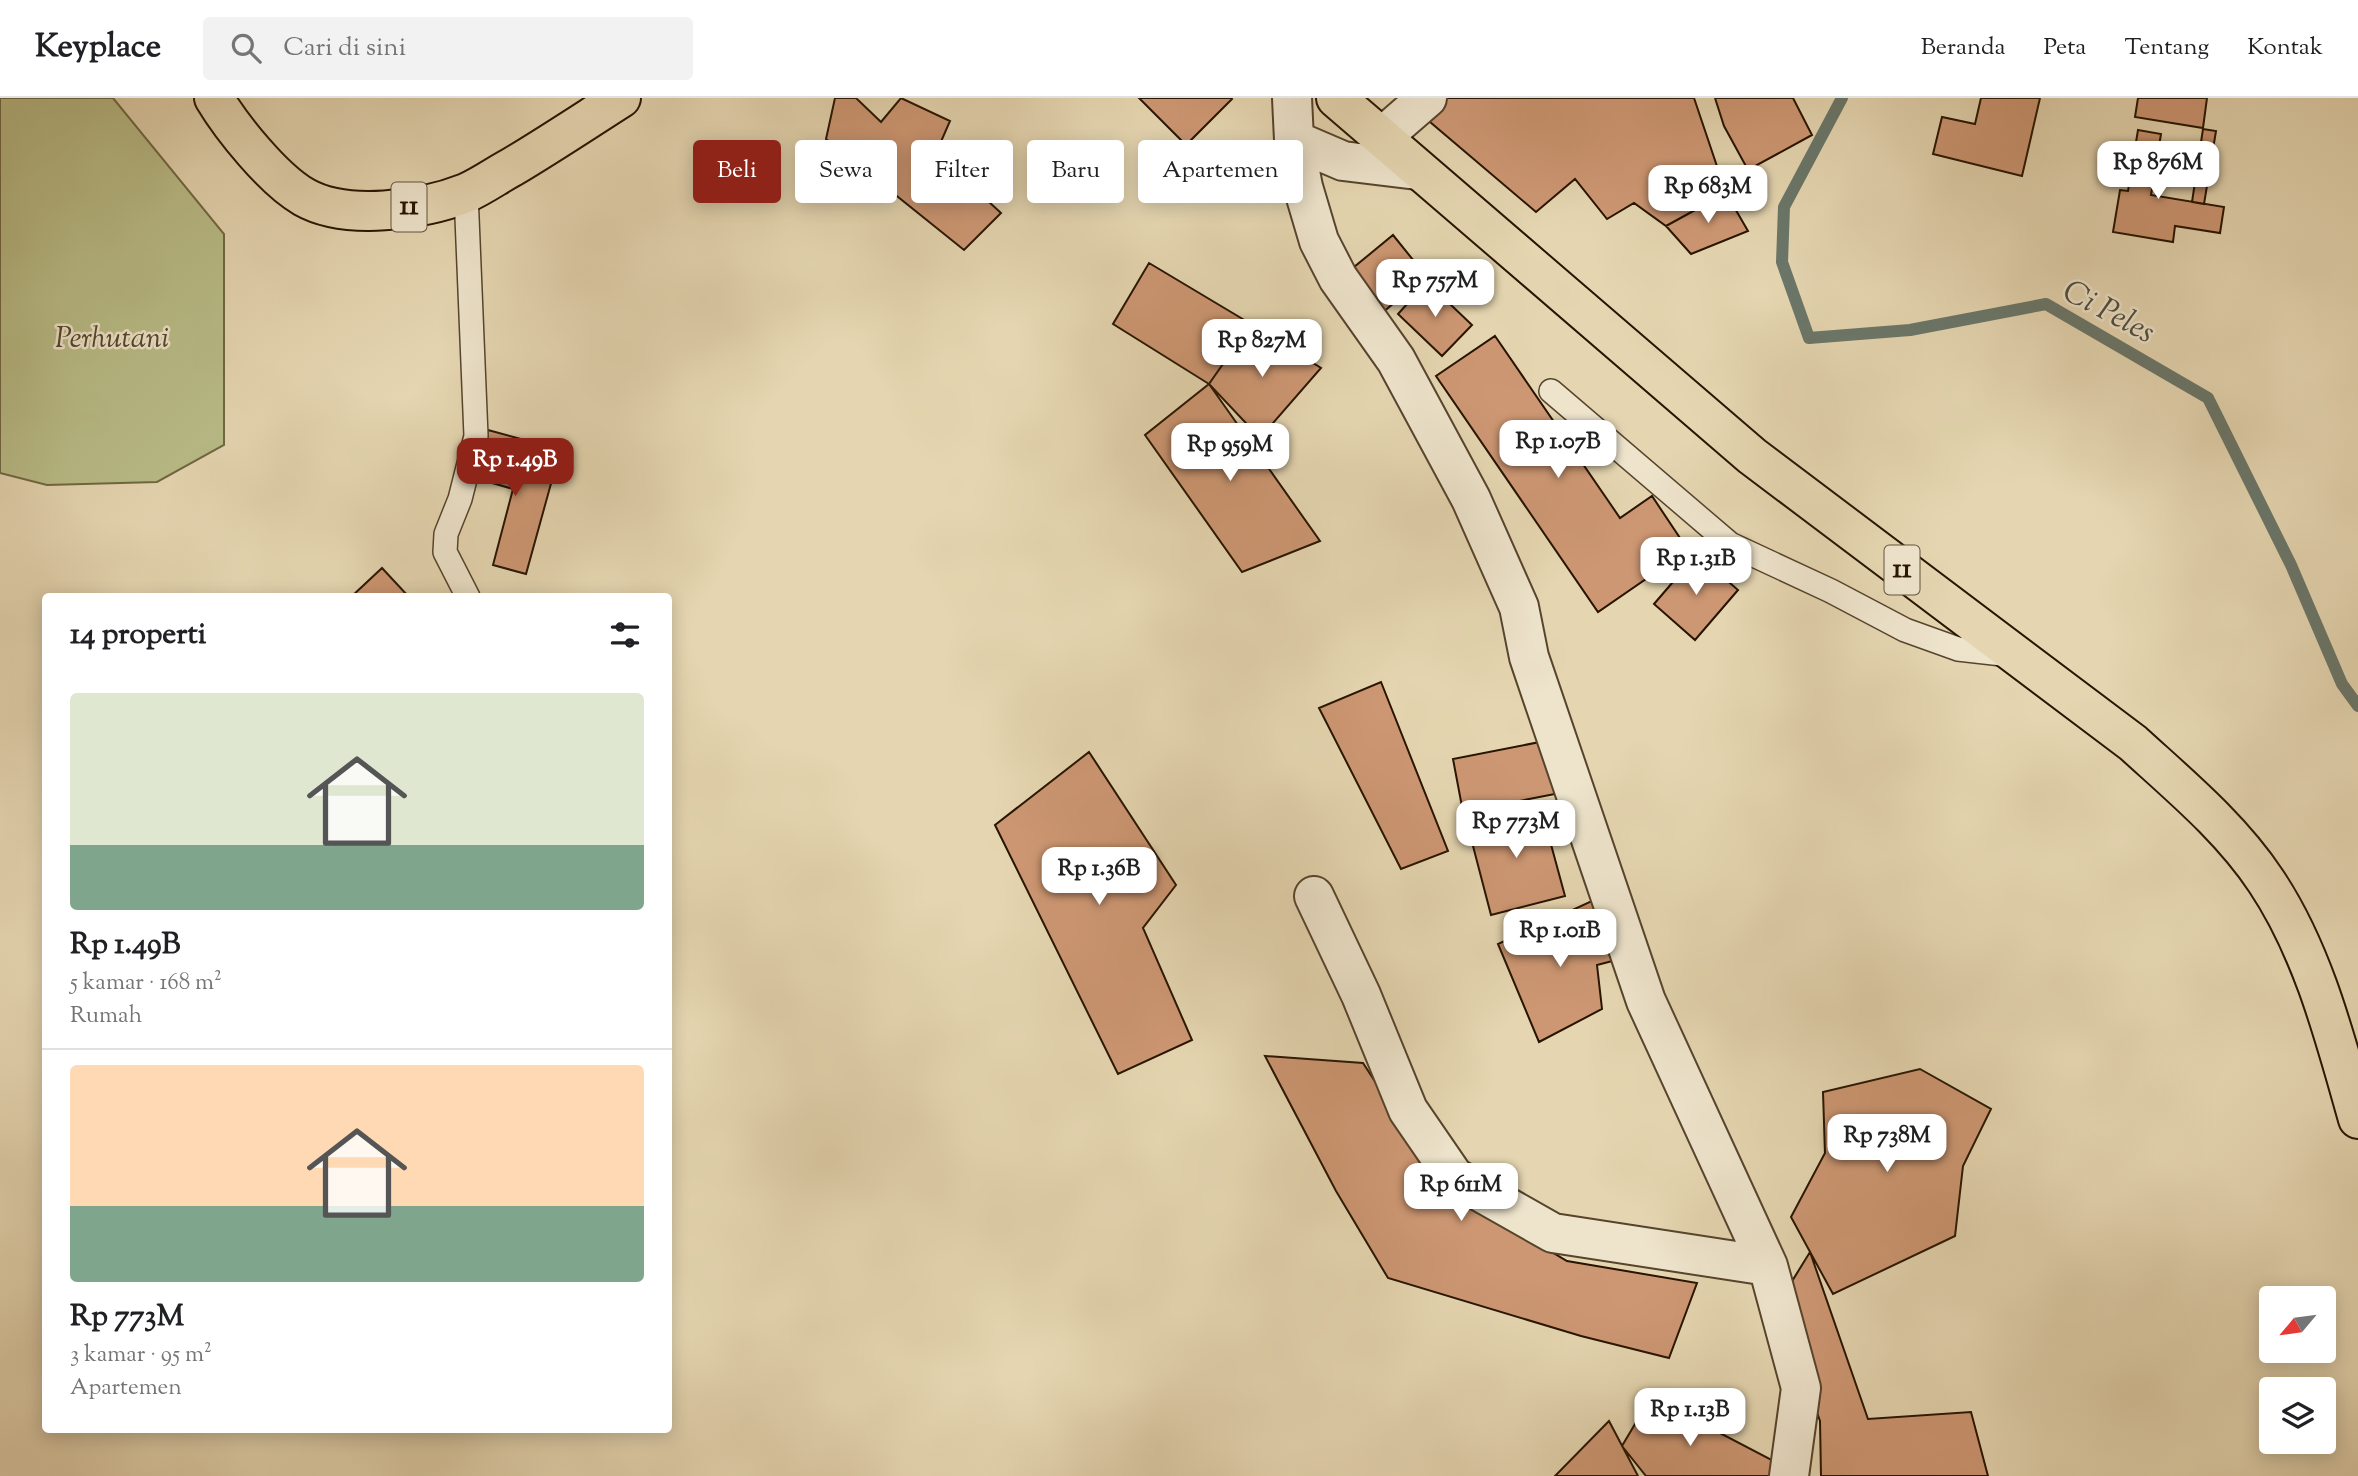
<!DOCTYPE html>
<html lang="id">
<meta charset="utf-8">
<style>
body{margin:0;font-family:"Sorts Mill Goudy",serif;background:#f2f2f2;color:#202124;height:100vh;display:flex;flex-direction:column;font-size:26px;white-space:nowrap}
*{box-sizing:border-box;margin:0}
p{font-size:23px;color:#757577}
.icon{flex:none;width:38px;height:38px;fill:none;stroke:currentColor;stroke-width:2;stroke-linecap:round;stroke-linejoin:round}
.map{position:relative;flex:1;overflow:hidden}
.drawer{position:absolute;left:42px;top:495px;width:630px;height:840px;display:flex;flex-direction:column;background:#fff;border-radius:7px;box-shadow:0 4px 18px #0003}
.drawer>*{flex:none}
.guide{position:absolute;left:693px;top:42px;width:665px;height:63px;display:flex;gap:14px}
.needle{width:46px;rotate:241deg}
.controls{position:absolute;left:2259px;top:1188px;display:grid;gap:14px}
.controls a{display:grid;place-items:center;width:77px;height:77px;border-radius:7px;background:#fff;box-shadow:0 4px 18px #0003;font-size:35px}
.price{position:absolute;translate:-50% -60px;padding:0 16px;border-radius:14px;background:#fff;color:#222;font-size:23px;line-height:46px;filter:drop-shadow(0 2px 4px #0008)}
.price::after{content:'';position:absolute;left:50%;top:42px;width:21px;height:16px;margin-left:-10px;background:inherit;clip-path:polygon(0 0,100% 0,50% 100%)}
.price.active{background:#8f2418;color:#fff}
ul{padding:0;list-style:none}
li{display:grid;align-content:center;gap:14px;height:371px;padding:0 28px}
li+li{border-top:2px solid #e0e0e0}
li span{display:grid;place-items:center;height:217px;border-radius:7px;color:#555}
li>.icon{margin-inline-start:auto}
span .icon{width:126px;height:126px;fill:#fffc;stroke-width:1}
li b{font-size:30px}
h2{display:flex;justify-content:space-between;align-items:center;height:84px;padding:0 28px;font-size:30px}
.chip{padding:0 24px;border-radius:7px;background:#fff;box-shadow:0 4px 18px #0003;font-size:24px;line-height:63px}
.chip.active{background:#8f2418;color:#fff}
header{display:flex;align-items:center;gap:42px;box-sizing:border-box;height:98px;padding:0 35px;background:#fff;border-bottom:2px solid #e0e0e0}
header strong{font-size:33px}
nav{display:flex;gap:38px;margin-inline-start:auto;font-size:24px}
.search{width:490px;height:63px;background:#f2f2f2;display:flex;align-items:center;gap:18px;box-sizing:border-box;padding:0 24px;border-radius:7px;color:#757577;font-size:26px}
.map>svg:first-child{display:block}
.green{fill:#b9bd88;stroke:#706844;stroke-width:2}
.lines{fill:none;stroke-linecap:round;stroke-linejoin:round}
.stream{stroke:#6a776a;stroke-width:12}
.building{fill:#cd9773;stroke:#271401;stroke-width:2}
.service-casing{stroke:#56442d;stroke-width:26}
.minor-casing{stroke:#56442d;stroke-width:42}
.tertiary-casing{stroke:#56442d;stroke-width:42}
.trunk-casing{stroke:#271401;stroke-width:42}
.service{stroke:#eee4cc;stroke-width:23}
.minor{stroke:#eee4cc;stroke-width:38}
.tertiary{stroke:#eee4cc;stroke-width:38}
.trunk{stroke:#e5d6b1;stroke-width:38}
.labels{text-anchor:middle;dominant-baseline:central;stroke-width:5;stroke-linejoin:round;paint-order:stroke}
.shield{fill:#eee4cc;stroke:#63523e;stroke-width:2}
.shield-label{font-size:28px;font-weight:bold;fill:#271401}
.park-label{font-size:30px;font-style:italic;fill:#53472a;stroke:#eee4cc}
.water-label{font-size:32px;font-style:italic;fill:#4e4e3e;stroke:#eee4cc}
</style>
<header>
<strong>Keyplace</strong>
<div class="search"><svg class="icon" aria-label="search" viewBox="0 0 24 24"><circle cx="10" cy="10" r="6"/><path d="M15 15l6 6"/></svg>Cari di sini</div>
<nav><a>Beranda</a><a>Peta</a><a>Tentang</a><a>Kontak</a></nav>
</header>
<div class="map">
<svg width="2358" height="1378" viewBox="0 0 2358 1378">
<rect width="100%" height="100%" fill="#e5d6b1"/>
<filter id="stains"><feTurbulence type="fractalNoise" baseFrequency=".00286" numOctaves="4"/><feColorMatrix values="0 0 0 0 .2 0 0 0 0 .09 0 0 0 0 .02 0 0 0 .5 -.17"/></filter>
<radialGradient id="worn" r=".72"><stop offset=".6" stop-color="#630" stop-opacity="0"/><stop offset="1" stop-color="#630" stop-opacity=".3"/></radialGradient>
<!-- green -->
<path class="green" d="M0,0H113L224,136V347L157,384L47,387L0,375Z"/>
<g class="lines">
<!-- stream -->
<path class="stream" d="M1842,0L1784,109L1782,164L1809,240L1910,232L2046,206L2208,300L2291,467L2342,586L2358,608"/>
</g>
<!-- building -->
<path class="building" d="M835,0H856L881,24L901,0L950,23L936,55L1001,115L964,152L826,41Z
M1139,0H1231L1232,1L1186,47Z
M1447,0H1694L1726,95L1666,128L1634,105L1607,121L1575,81L1536,114L1423,18Z
M1715,0H1793L1812,37L1748,72L1724,28Z
M1981,0H2040L2022,78L1933,56L1942,19L1975,26Z
M2138,0H2207L2203,30L2135,19Z
M2203,31L2216,33L2204,106L2192,104Z
M2138,32L2161,36L2151,97L2224,109L2220,135L2175,128L2173,144L2113,134L2120,92L2128,93Z
M1726,95L1748,133L1691,156L1666,128Z
M1393,137L1426,178L1382,215L1348,174Z
M1149,165L1251,226L1209,286L1113,226Z
M1427,184L1472,227L1442,258L1398,216Z
M1251,226L1321,270L1260,340L1209,286Z
M1495,238L1620,420L1652,398L1688,452L1598,514L1436,278Z
M1209,286L1320,443L1242,474L1145,337Z
M488,332L532,344L524,374L552,382L526,476L493,467L513,391L475,380Z
M1697,456L1738,492L1695,542L1654,506Z
M382,470L409,499H351Z
M1381,584L1448,753L1401,771L1319,610Z
M1545,643L1555,696L1463,714L1453,661Z
M1089,654L1176,787L1143,830L1192,942L1118,976L995,727Z
M1540,706L1565,798L1491,817L1467,725Z
M1594,802L1616,862L1597,867L1602,911L1539,944L1498,846Z
M1265,958L1363,965L1444,1090L1567,1163L1697,1185L1669,1260L1581,1238L1388,1180L1336,1093Z
M1920,971L1991,1011L1963,1068L1955,1138L1833,1196L1791,1119L1825,1055L1823,994Z
M1810,1154L1868,1321L1971,1314L1988,1378H1821L1820,1323L1778,1206Z
M1651,1299L1789,1371L1786,1378H1646L1622,1348Z
M1609,1323L1638,1378H1555Z"/>
<g class="lines">
<!-- service casing -->
<g class="service-casing">
<path id="service" d="M466,95L476,338L460,401L446,436L445,454L468,499
M1551,293L1730,446L1831,493L1905,532L1958,551L2011,557"/>
</g>
<!-- minor casing -->
<g class="minor-casing">
<path id="minor" d="M1292,0L1294,42L1303,89L1319,143L1338,180L1396,262L1471,401L1519,509L1529,559L1646,903L1768,1168L1801,1290L1789,1378
M1294,42L1343,63L1417,72
M1314,798L1361,897L1408,1012L1454,1079L1553,1135L1768,1168"/>
</g>
<!-- tertiary casing -->
<g class="tertiary-casing">
<path id="tertiary" d="M1382,39L1427,0"/>
</g>
<!-- trunk casing -->
<g class="trunk-casing">
<path id="trunk" d="M214,0C232,30 273,81 304,99C346,123 423,112 466,95C482,88 497,77 512,69C549,47 585,23 621,0
M1336,0L1752,358L2133,645C2179,687 2231,730 2266,783C2313,853 2335,940 2358,1021"/>
</g>
<!-- service -->
<use href="#service" class="service"/>
<!-- minor -->
<use href="#minor" class="minor"/>
<!-- tertiary -->
<use href="#tertiary" class="tertiary"/>
<!-- trunk -->
<use href="#trunk" class="trunk"/>
</g>
<g class="labels">
<!-- shield labels -->
<g class="shield">
<rect x="391.5" y="84.5" width="35" height="49" rx="5"/>
<rect x="1884.5" y="447.5" width="35" height="49" rx="5"/>
</g>
<g class="shield-label">
<text x="409" y="109">11</text>
<text x="1902" y="472">11</text>
</g>
<!-- park labels -->
<g class="park-label">
<text x="112" y="241">Perhutani</text>
</g>
<!-- water labels -->
<g class="water-label">
<text transform="translate(2108 215) rotate(28)">Ci Peles</text>
</g>
</g>
<rect width="100%" height="100%" filter="url(#stains)"/>
<rect width="100%" height="100%" fill="url(#worn)"/>
</svg>
<div class="controls">
<a><svg class="needle" viewBox="-14 -14 28 28"><path d="M0-13l5 13h-10z" fill="#e53935"/><path d="M0 13l5-13h-10z" fill="#757577"/></svg></a>
<a><svg class="icon" aria-label="layers" viewBox="0 0 24 24"><path d="M12 4l9 5-9 5-9-5zM3 14l9 5 9-5"/></svg></a>
</div>
<b class="price" style="left:2158px;top:103px">Rp 876M</b>
<b class="price" style="left:1708px;top:127px">Rp 683M</b>
<b class="price" style="left:1435px;top:221px">Rp 757M</b>
<b class="price" style="left:1262px;top:281px">Rp 827M</b>
<b class="price" style="left:1558px;top:382px">Rp 1.07B</b>
<b class="price" style="left:1230px;top:385px">Rp 959M</b>
<b class="price active" style="left:515px;top:400px">Rp 1.49B</b>
<b class="price" style="left:1696px;top:499px">Rp 1.31B</b>
<b class="price" style="left:1516px;top:762px">Rp 773M</b>
<b class="price" style="left:1099px;top:809px">Rp 1.36B</b>
<b class="price" style="left:1560px;top:871px">Rp 1.01B</b>
<b class="price" style="left:1887px;top:1076px">Rp 738M</b>
<b class="price" style="left:1461px;top:1125px">Rp 611M</b>
<b class="price" style="left:1690px;top:1350px">Rp 1.13B</b>
<div class="guide">
<a class="chip active">Beli</a>
<a class="chip">Sewa</a>
<a class="chip">Filter</a>
<a class="chip">Baru</a>
<a class="chip">Apartemen</a>
</div>
<section class="drawer">
<h2>14 properti<svg class="icon" aria-label="filters" viewBox="0 0 24 24"><path d="M4 7h16M4 17h16"/><circle cx="9" cy="7" r="2"/><circle cx="15" cy="17" r="2"/></svg></h2>
<ul>
<li><span style="background:linear-gradient(#dfe7d0 70%,#7fa58c 0)"><svg class="icon" aria-label="home" viewBox="0 0 24 24"><path d="M3 11l9-7 9 7M6 9v11h12V9"/></svg></span><div><b>Rp 1.49B</b><p>5 kamar · 168 m²</p><p>Rumah</p></div></li>
<li><span style="background:linear-gradient(#ffd9b3 65%,#7fa58c 0)"><svg class="icon" aria-label="home" viewBox="0 0 24 24"><path d="M3 11l9-7 9 7M6 9v11h12V9"/></svg></span><div><b>Rp 773M</b><p>3 kamar · 95 m²</p><p>Apartemen</p></div></li>
</ul>
</section>
</div>
